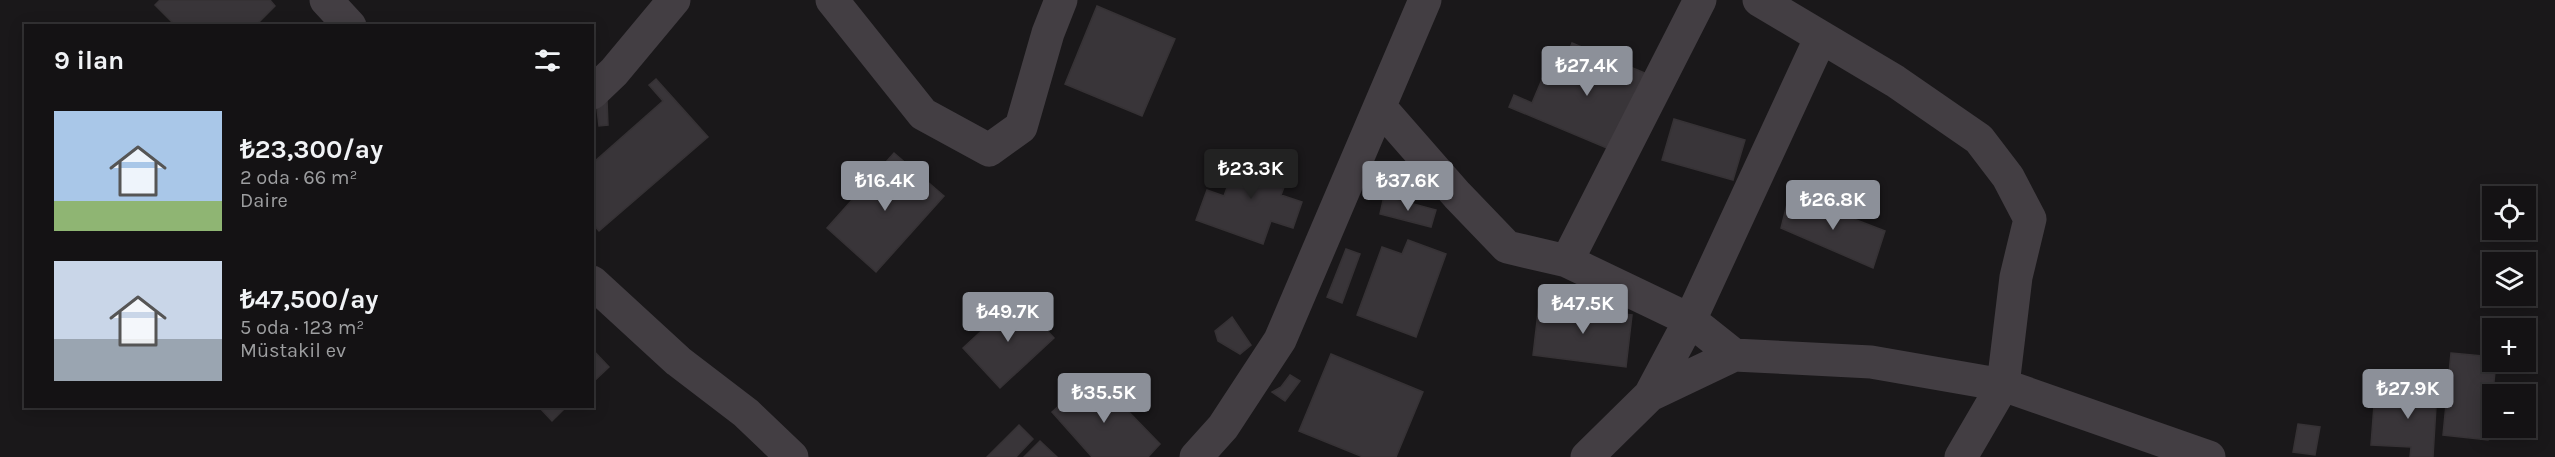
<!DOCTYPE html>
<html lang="tr">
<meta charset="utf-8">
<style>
body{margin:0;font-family:Karla,sans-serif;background:#1d1b1d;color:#f1f3f6;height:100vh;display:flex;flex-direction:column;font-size:22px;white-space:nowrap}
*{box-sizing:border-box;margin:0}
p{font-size:20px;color:#9d9ea0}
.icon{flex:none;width:33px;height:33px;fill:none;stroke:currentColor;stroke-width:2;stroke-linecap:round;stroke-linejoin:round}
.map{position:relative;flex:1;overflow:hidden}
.side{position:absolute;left:24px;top:24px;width:570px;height:384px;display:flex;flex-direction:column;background:#141214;border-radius:0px;box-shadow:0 3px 15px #0003,0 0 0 2px #333234}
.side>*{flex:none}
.controls{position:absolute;left:2482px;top:186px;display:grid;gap:12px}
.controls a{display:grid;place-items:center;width:54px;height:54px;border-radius:0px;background:#141214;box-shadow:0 3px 15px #0003,0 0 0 2px #333234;font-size:30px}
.price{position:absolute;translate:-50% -51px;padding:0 14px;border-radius:6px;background:#8c9099;color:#fff;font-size:20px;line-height:39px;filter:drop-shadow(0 2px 3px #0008)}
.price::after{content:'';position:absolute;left:50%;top:36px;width:18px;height:14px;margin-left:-9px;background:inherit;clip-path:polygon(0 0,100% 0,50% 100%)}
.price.active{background:#222;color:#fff}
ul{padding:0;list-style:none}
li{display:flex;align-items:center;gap:18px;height:150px;padding:0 30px}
li span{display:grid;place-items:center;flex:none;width:168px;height:120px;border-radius:0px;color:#555}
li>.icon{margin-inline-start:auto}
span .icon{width:72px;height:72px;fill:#fffc;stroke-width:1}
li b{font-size:26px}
h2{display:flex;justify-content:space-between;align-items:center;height:72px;padding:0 30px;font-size:26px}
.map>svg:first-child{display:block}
.building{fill:#393539;stroke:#363235;stroke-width:1.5}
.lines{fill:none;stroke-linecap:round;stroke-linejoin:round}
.street{stroke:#433e43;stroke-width:33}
</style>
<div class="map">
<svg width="2555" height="457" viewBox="0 0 2555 457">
<rect width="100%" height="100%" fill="#1a181a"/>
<!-- building -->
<path class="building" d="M160,0H270L275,6L255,26H176L155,5Z
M1097,6L1175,39L1142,116L1065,84Z
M1572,43L1647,74L1614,151L1509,107L1514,95L1532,103L1543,77L1556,83Z
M656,79L708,137L599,231L592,223V159L595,161L663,101L649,85Z
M596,100H607L608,125L599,126Z
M1674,119L1745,140L1733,180L1662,160Z
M1240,151L1291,169L1281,195L1302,202L1293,228L1271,221L1263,244L1196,220L1207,190L1224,196Z
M894,153L944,196L876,272L827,228Z
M1384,196L1436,210L1431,227L1380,214Z
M1789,196L1797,197L1885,231L1873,268L1781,228Z
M1408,240L1446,254L1416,337L1357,315L1382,247L1402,254Z
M1346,249L1360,254L1342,303L1327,297Z
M1017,298L1054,338L1000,388L963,348Z
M1539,304L1632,315L1626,367L1533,355Z
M1232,317L1251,345L1240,354L1218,341L1215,331Z
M592,349L609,367L592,383Z
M2451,353L2493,357V362H2496L2488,440L2443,435Z
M1331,354L1423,392L1396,457H1363L1299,431Z
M2433,373H2438L2433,457H2410L2411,447L2371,445L2374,405L2396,406L2397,384L2433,386Z
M1093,375L1160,444L1148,457H1092L1052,412Z
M1290,375L1300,381L1285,401L1272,392L1281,387Z
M538,406H567L552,421Z
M2298,424L2320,427L2315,455L2293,452Z
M1019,425L1033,439L1016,457H987Z
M1040,441L1057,457H1024Z"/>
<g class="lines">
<!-- street -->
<path class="street" d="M326,0L350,26
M832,0L923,114L989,150L1021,127L1048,33L1061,0
M1759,0L1895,81L1979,139L2008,177L2030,219L2016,277L2003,385L1961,457
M592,93L614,72L674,0
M1380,107L1457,195L1507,247L1567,261L1690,320L1734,355
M1567,261L1700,0
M592,282L678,361L746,413L792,457
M1650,395L1690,320L1821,37
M1196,457L1223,427L1280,340L1425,0
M1587,457L1650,395L1734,355L1871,362L2003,385L2209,457"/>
</g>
</svg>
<div class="controls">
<a><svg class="icon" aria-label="locate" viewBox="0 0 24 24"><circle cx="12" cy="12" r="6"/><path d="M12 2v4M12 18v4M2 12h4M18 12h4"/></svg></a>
<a><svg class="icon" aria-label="layers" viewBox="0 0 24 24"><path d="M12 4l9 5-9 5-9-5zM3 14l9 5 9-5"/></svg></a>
<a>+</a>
<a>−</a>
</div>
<b class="price" style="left:1587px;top:97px">₺27.4K</b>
<b class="price active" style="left:1251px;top:200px">₺23.3K</b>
<b class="price" style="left:885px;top:212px">₺16.4K</b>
<b class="price" style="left:1408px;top:212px">₺37.6K</b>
<b class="price" style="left:1833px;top:231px">₺26.8K</b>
<b class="price" style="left:1583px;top:335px">₺47.5K</b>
<b class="price" style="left:1008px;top:343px">₺49.7K</b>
<b class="price" style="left:2408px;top:420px">₺27.9K</b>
<b class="price" style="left:1104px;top:424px">₺35.5K</b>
<section class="side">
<h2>9 ilan<svg class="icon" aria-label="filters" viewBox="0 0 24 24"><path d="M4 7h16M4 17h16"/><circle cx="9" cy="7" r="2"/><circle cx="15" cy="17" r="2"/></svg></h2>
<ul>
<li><span style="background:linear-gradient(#a9c7e8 75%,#8fb573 0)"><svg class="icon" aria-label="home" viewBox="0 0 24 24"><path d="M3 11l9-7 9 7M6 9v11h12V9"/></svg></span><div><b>₺23,300/ay</b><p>2 oda · 66 m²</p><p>Daire</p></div></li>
<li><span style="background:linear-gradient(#c9d6e8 65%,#9aa5b1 0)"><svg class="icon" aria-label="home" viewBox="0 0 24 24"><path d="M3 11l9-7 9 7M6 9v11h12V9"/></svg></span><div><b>₺47,500/ay</b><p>5 oda · 123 m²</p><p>Müstakil ev</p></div></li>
</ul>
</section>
</div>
